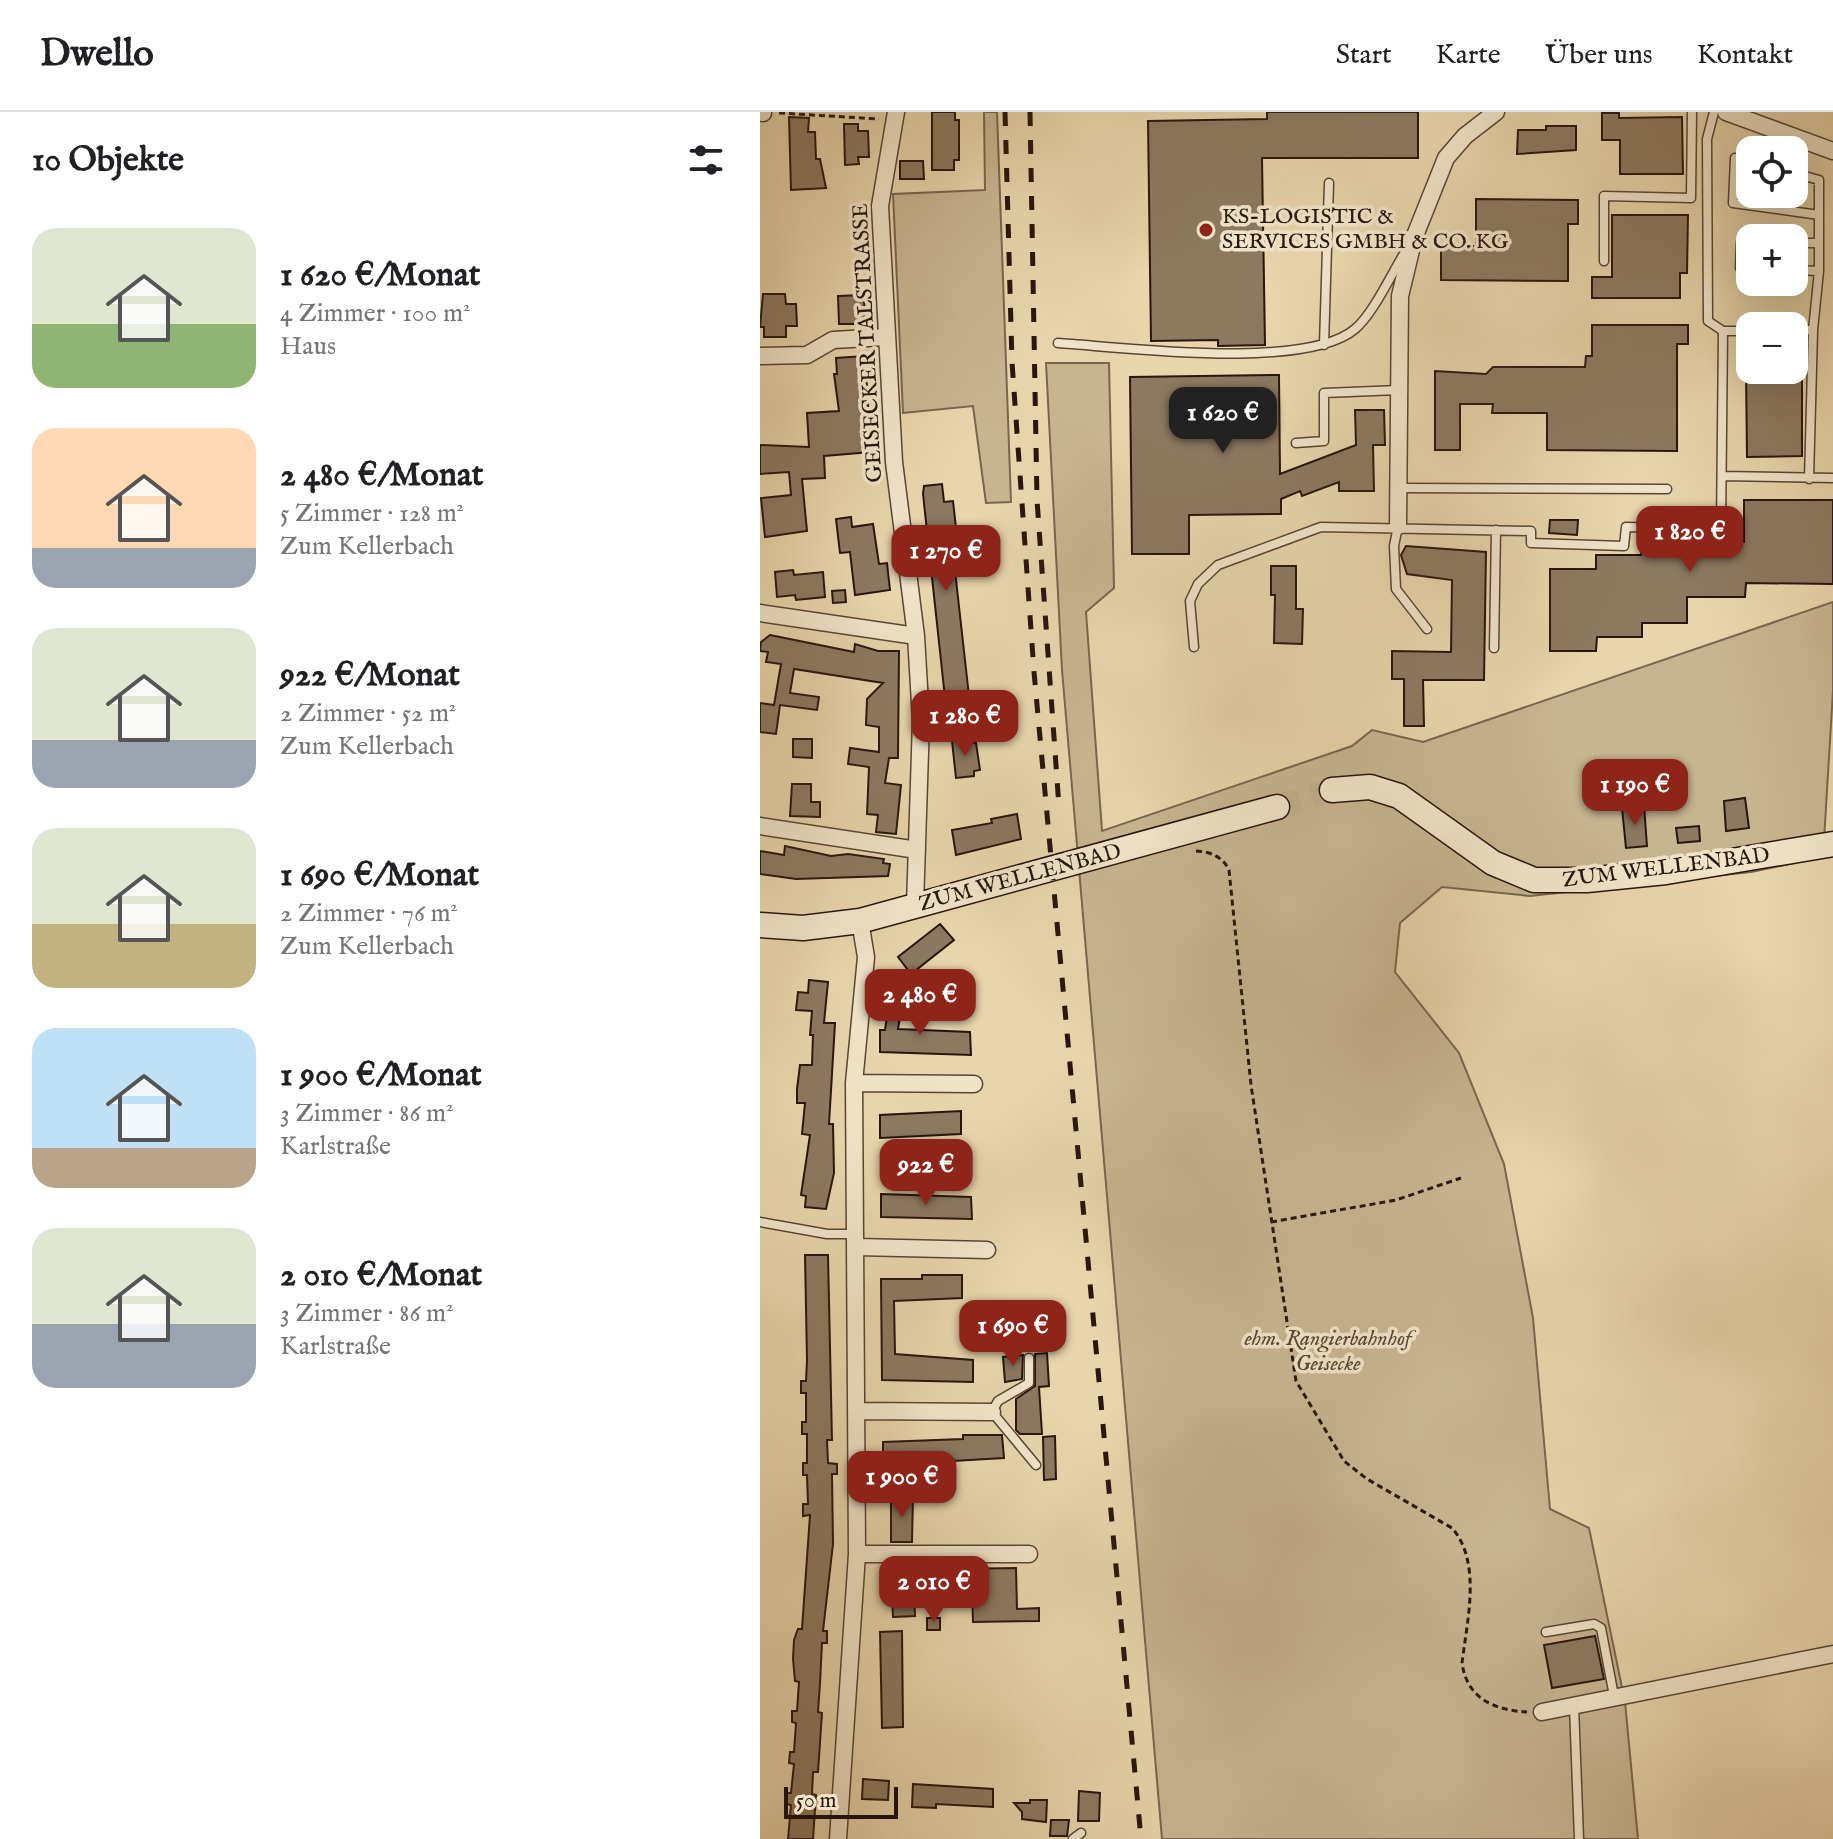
<!DOCTYPE html>
<html lang="de">
<meta charset="utf-8">
<style>
body{margin:0;font-family:"IM FELL English",serif;background:#f6f6f6;color:#202124;height:100vh;display:flex;flex-direction:column;font-size:30px;white-space:nowrap}
*{box-sizing:border-box;margin:0}
p{font-size:26px;color:#757577}
.icon{flex:none;width:44px;height:44px;fill:none;stroke:currentColor;stroke-width:2;stroke-linecap:round;stroke-linejoin:round}
.map{position:relative;flex:1;overflow:hidden}
.sheet{display:flex;flex-direction:column;background:#fff;width:760px}
.sheet>*{flex:none}
.tools{position:absolute;left:976px;top:24px;display:grid;gap:16px}
.tools a{display:grid;place-items:center;width:72px;height:72px;border-radius:16px;background:#fff;box-shadow:0 8px 32px #0002;font-size:40px}
.scale{position:absolute;left:24px;bottom:20px;width:114px;box-sizing:border-box;padding-left:8px;border:4px solid #28160f;border-top:0;font-size:22px;line-height:28px;white-space:nowrap;color:#28160f;-webkit-text-stroke:6px #f0e4c8;paint-order:stroke}
.price{position:absolute;translate:-50% -68px;padding:0 18px;border-radius:16px;background:#8f2418;color:#fff;font-size:26px;line-height:52px;filter:drop-shadow(0 2px 4px #0008)}
.price::after{content:'';position:absolute;left:50%;top:48px;width:24px;height:18px;margin-left:-12px;background:inherit;clip-path:polygon(0 0,100% 0,50% 100%)}
.price.current{background:#222;color:#fff}
ul{padding:0;list-style:none}
li{display:flex;align-items:center;gap:24px;height:200px;padding:0 32px}
li span{display:grid;place-items:center;flex:none;width:224px;height:160px;border-radius:24px;color:#555}
li>.icon{margin-inline-start:auto}
span .icon{width:96px;height:96px;fill:#fffc;stroke-width:1}
li b{font-size:34px}
h2{display:flex;justify-content:space-between;align-items:center;height:96px;padding:0 32px;font-size:34px}
header{display:flex;align-items:center;gap:48px;box-sizing:border-box;height:112px;padding:0 40px;background:#fff;border-bottom:2px solid #e0e0e0}
header strong{font-size:38px}
nav{display:flex;gap:44px;margin-inline-start:auto;font-size:28px}
main{display:flex;flex:1;min-height:0}
.map>svg:first-child{display:block}
.green{fill:#c7b590;stroke:#786650;stroke-width:2}
.building{fill:#8c7960;stroke:#28160f;stroke-width:2}
.lines{fill:none;stroke-linecap:round;stroke-linejoin:round}
.secondary-tunnel{stroke:#c2af8c;stroke-width:24;stroke-dasharray:24 12;stroke-linecap:butt}
.lane-casing{stroke:#584636;stroke-width:11}
.street-casing{stroke:#584636;stroke-width:19}
.secondary-casing{stroke:#28160f;stroke-width:27}
.path{stroke:#28160f;stroke-width:3;stroke-dasharray:6 4;stroke-linecap:butt}
.lane{stroke:#f0e4c8;stroke-width:8}
.street{stroke:#f0e4c8;stroke-width:16}
.secondary{stroke:#f0e4c8;stroke-width:24}
.rail{stroke:#28160f;stroke-width:5;stroke-dasharray:14 14;stroke-linecap:butt}
.poi-dot{fill:#8f2418;stroke:#f0e4c8;stroke-width:3}
.labels{text-anchor:middle;dominant-baseline:central;stroke-width:7;stroke-linejoin:round;paint-order:stroke}
.poi-label{font-size:22px;fill:#28160f;stroke:#f0e4c8;text-anchor:start}
.street-label{font-size:22px;fill:#28160f;stroke:#f0e4c8}
.park-label{font-size:22px;font-style:italic;fill:#584636;stroke:#f0e4c8}
</style>
<header>
<strong>Dwello</strong>
<nav><a>Start</a><a>Karte</a><a>Über uns</a><a>Kontakt</a></nav>
</header>
<main>
<section class="sheet">
<h2>10 Objekte<svg class="icon" aria-label="filters" viewBox="0 0 24 24"><path d="M4 7h16M4 17h16"/><circle cx="9" cy="7" r="2"/><circle cx="15" cy="17" r="2"/></svg></h2>
<ul>
<li><span style="background:linear-gradient(#dfe7d0 60%,#8fb573 0)"><svg class="icon" aria-label="home" viewBox="0 0 24 24"><path d="M3 11l9-7 9 7M6 9v11h12V9"/></svg></span><div><b>1 620 €/Monat</b><p>4 Zimmer · 100 m²</p><p>Haus</p></div></li>
<li><span style="background:linear-gradient(#ffd9b3 75%,#9aa5b1 0)"><svg class="icon" aria-label="home" viewBox="0 0 24 24"><path d="M3 11l9-7 9 7M6 9v11h12V9"/></svg></span><div><b>2 480 €/Monat</b><p>5 Zimmer · 128 m²</p><p>Zum Kellerbach</p></div></li>
<li><span style="background:linear-gradient(#dfe7d0 70%,#9aa5b1 0)"><svg class="icon" aria-label="home" viewBox="0 0 24 24"><path d="M3 11l9-7 9 7M6 9v11h12V9"/></svg></span><div><b>922 €/Monat</b><p>2 Zimmer · 52 m²</p><p>Zum Kellerbach</p></div></li>
<li><span style="background:linear-gradient(#dfe7d0 60%,#c2b280 0)"><svg class="icon" aria-label="home" viewBox="0 0 24 24"><path d="M3 11l9-7 9 7M6 9v11h12V9"/></svg></span><div><b>1 690 €/Monat</b><p>2 Zimmer · 76 m²</p><p>Zum Kellerbach</p></div></li>
<li><span style="background:linear-gradient(#bfe0f5 75%,#b9a48a 0)"><svg class="icon" aria-label="home" viewBox="0 0 24 24"><path d="M3 11l9-7 9 7M6 9v11h12V9"/></svg></span><div><b>1 900 €/Monat</b><p>3 Zimmer · 86 m²</p><p>Karlstraße</p></div></li>
<li><span style="background:linear-gradient(#dfe7d0 60%,#9aa5b1 0)"><svg class="icon" aria-label="home" viewBox="0 0 24 24"><path d="M3 11l9-7 9 7M6 9v11h12V9"/></svg></span><div><b>2 010 €/Monat</b><p>3 Zimmer · 86 m²</p><p>Karlstraße</p></div></li>
</ul>
</section>
<div class="map">
<svg width="1073" height="1727" viewBox="0 0 1073 1727">
<rect width="100%" height="100%" fill="#e8d5ab"/>
<filter id="stains"><feTurbulence type="fractalNoise" baseFrequency=".0025" numOctaves="4"/><feColorMatrix values="0 0 0 0 .2 0 0 0 0 .09 0 0 0 0 .02 0 0 0 .5 -.17"/></filter>
<radialGradient id="worn" r=".72"><stop offset=".6" stop-color="#630" stop-opacity="0"/><stop offset="1" stop-color="#630" stop-opacity=".3"/></radialGradient>
<!-- green -->
<path class="green" d="M224,0H237L251,390L226,391L213,294L143,301L133,82L225,78Z
M286,251H349L354,476L326,500L342,719L592,634L612,618L663,630L1073,490V579L1063,745L991,760L770,784L682,775L640,811L635,860L699,941L744,1052L773,1206L790,1397L829,1416L865,1590L878,1727H402L302,558Z"/>
<!-- building -->
<path class="building" d="M172,0H195V8H199V48H194V58H172Z
M507,0H658V46H502L505,233L458,234V228L391,229L388,9L507,7Z
M842,1H859V6L922,5L923,62H860V28H842Z
M29,5L49,6L48,20H55L56,47H60L66,76L31,78Z
M84,12H98V19H108L109,45H98L99,52L85,53Z
M786,14H816V38L757,42L758,18H786Z
M140,49H163L164,67H140Z
M716,87L818,88V112H808V169L681,168V134H716Z
M852,103H928L927,161H920V186H832V165H852Z
M3,182H25L26,192H36L37,214H26V225H4V215H0Z
M104,183L105,212H79L78,184Z
M832,213H928V232H917V339L787,338V301H732L733,292H700V338H675V259L726,262L733,255H825L826,244H832Z
M105,244L111,340L64,344L65,366L42,367L47,419L5,425L1,386L31,383L29,360L0,362V333L49,335L47,301L79,299L74,262H77L76,246Z
M986,258H1042V344L987,345Z
M519,263L520,362L596,333L595,298H624L625,333H613L614,379H579V370L542,384L540,379L521,387V402L429,403V442H372L370,265Z
M182,372L184,390L193,389L197,425H192V432L209,584L198,586L199,594L186,595L163,382L164,374Z
M984,388H1073V472L986,471L985,485H927V511H882V525H837L836,539H790V457H836V443H881L882,429L984,430Z
M91,405L92,415L113,412L119,452L127,451L130,478L95,483L90,440L80,441L76,407Z
M790,408H818L817,423L789,421Z
M646,434L726,440L724,568H663L664,614H644V567H632V539L691,540L692,468L647,462L641,443Z
M511,454H536V497H543L542,532L514,531L515,483H511Z
M33,458L34,463L63,460L65,485L36,488L35,483L17,485L15,460Z
M85,478L86,490L73,491L72,479Z
M10,523L94,540L95,532L118,539H139L138,646H129L125,671L141,673L136,722L116,720L118,703L107,702L109,655L88,652L90,636L119,640V615L106,613L107,587L123,571L34,557L30,581L59,585L57,598L20,593L16,622L0,620V591L14,593L21,552L6,550L8,540L0,539L1,530Z
M33,627H52V646L33,645Z
M210,627L211,631H216L220,658L214,659V664L196,666L192,629Z
M32,672H51V690H60V705L30,704Z
M985,686L989,716L966,719L964,689Z
M884,694L887,734L866,736L862,696Z
M257,702L261,727L196,743L192,718L232,711L231,707Z
M939,714L940,729L918,731L916,716Z
M25,734L71,744L88,742L124,747L123,751L130,752L128,764L36,767L0,762V739L24,743Z
M180,812L194,828L151,862L138,845Z
M49,868L68,870L64,911H75L69,1012H73L74,1061L66,1097L45,1095L46,1084L41,1083L50,1023L42,1022L45,991H37V977L40,953H52L53,923H50L52,899L36,898L38,880L48,881Z
M130,884L143,886L138,917L210,920L211,943L120,940V918H125Z
M201,999V1022L120,1026V1003Z
M121,1082L211,1085L212,1107L121,1105Z
M45,1143H68L72,1328H67L68,1351L77,1352V1362H72L73,1432L63,1519H67V1531H62L60,1571L58,1600L62,1601L58,1660H53L52,1682L56,1683L53,1727H28L31,1693L26,1692L27,1681H31L34,1652L29,1651L30,1640H34L36,1611L32,1610V1599H37L39,1570L35,1569L33,1547L34,1528L38,1517H42L50,1403L43,1404V1392H48L47,1363H43V1351H47V1322H42V1310H46V1281H41V1269H46L47,1248Z
M162,1163H202V1186L134,1189L135,1242L213,1248V1270L122,1268L121,1167H162Z
M287,1241L289,1274L279,1275L282,1322H260L256,1318V1287L275,1274V1242Z
M263,1243L262,1267L245,1270L243,1245Z
M203,1323H242L244,1346L123,1353V1330L203,1327Z
M295,1324L296,1367L284,1368L283,1325Z
M153,1383L152,1430H131V1384Z
M256,1456L257,1497L279,1496V1509L213,1510L212,1478L154,1479L155,1504L133,1505L131,1458Z
M167,1506H180V1518H167Z
M142,1519L143,1615L122,1616L120,1520Z
M835,1524L844,1567L792,1576L784,1533Z
M103,1667L129,1669L128,1688L102,1687Z
M153,1672L233,1677V1695L176,1692V1696L152,1695Z
M319,1679L340,1681L339,1709H318Z
M270,1688H287L286,1710L262,1707V1700L254,1691H270Z
M291,1708H309L307,1724H290Z"/>
<g class="lines">
<!-- secondary-tunnel -->
<path class="secondary-tunnel" d="M517,695L572,678"/>
<!-- lane casing -->
<g class="lane-casing">
<path id="lane" d="M990,50L975,46L973,91L1059,103
M1034,61L1059,68V159L1053,218
M990,130H981L980,156L990,157
M1034,131H1059
M844,149V84L931,86L932,0
M1034,158L1059,159
M1034,218H1053L1049,367
M963,219H990
M298,231C362,235 546,259 595,217C613,202 632,161 645,140
M564,233L569,71
M536,331L564,329V281L639,278
M962,364L1073,366
M639,376L907,377
M638,414L634,434L636,477L667,517
M434,535L430,489L438,472L458,453L561,415L771,419V431L864,434L866,415L961,417L963,219L948,209L947,27L954,0
M734,536L736,418
M0,1110L67,1122H96
M269,1246V1271L238,1289L232,1300L276,1353
M786,1520L834,1512L841,1516L854,1584
M814,1594L819,1727
M313,1727L321,1721"/>
</g>
<!-- street casing -->
<g class="street-casing">
<path id="street" d="M3,0V1
M136,0L120,94L134,350L156,524L161,609L155,794
M966,0L1073,39
M0,244L47,243L73,228L126,225
M638,414L640,184L654,126L686,46L705,24L736,0
M0,501L156,524
M0,714L157,738
M94,971L214,972
M97,1135L227,1138
M98,1299L232,1300
M97,1442H269
M782,1600L1073,1542
M78,1727L97,1442L94,971L106,845L100,809"/>
</g>
<!-- secondary casing -->
<g class="secondary-casing">
<path id="secondary" d="M572,678L610,675L639,684L733,751L774,768H827L906,760L1073,732
M0,813L43,816L100,809L517,695"/>
</g>
<!-- path -->
<path class="path" d="M19,1L119,7
M436,739C451,740 462,744 469,758L491,973L536,1269L584,1349L607,1367L692,1416C722,1450 707,1509 702,1551C707,1586 733,1598 767,1600
M511,1110L636,1088L701,1066"/>
<!-- lane -->
<use href="#lane" class="lane"/>
<!-- street -->
<use href="#street" class="street"/>
<!-- secondary -->
<use href="#secondary" class="secondary"/>
<!-- rail -->
<path class="rail" d="M245,0L252,250L274,560L381,1727
M270,0L277,388L299,695"/>
</g>
<!-- markers -->
<circle class="poi-dot" cx="446" cy="118" r="8"/>
<g class="labels">
<!-- poi labels -->
<g class="poi-label">
<text x="462" y="105">KS-LOGISTIC &amp;<tspan x="462" dy="25">SERVICES GMBH &amp; CO. KG</tspan></text>
</g>
<!-- street labels -->
<g class="street-label">
<text transform="translate(108 231) rotate(-93)">GEISECKER TALSTRASSE</text>
<text transform="translate(906 756) rotate(-7)">ZUM WELLENBAD</text>
<text transform="translate(260 766) rotate(-15)">ZUM WELLENBAD</text>
</g>
<!-- park labels -->
<g class="park-label">
<text x="568" y="1227">ehm. Rangierbahnhof<tspan x="568" dy="25">Geisecke</tspan></text>
</g>
</g>
<rect width="100%" height="100%" filter="url(#stains)"/>
<rect width="100%" height="100%" fill="url(#worn)"/>
</svg>
<div class="tools">
<a><svg class="icon" aria-label="locate" viewBox="0 0 24 24"><circle cx="12" cy="12" r="6"/><path d="M12 2v4M12 18v4M2 12h4M18 12h4"/></svg></a>
<a>+</a>
<a>−</a>
</div>
<div class="scale">50 m</div>
<b class="price current" style="left:463px;top:343px">1 620 €</b>
<b class="price" style="left:930px;top:462px">1 820 €</b>
<b class="price" style="left:186px;top:481px">1 270 €</b>
<b class="price" style="left:205px;top:646px">1 280 €</b>
<b class="price" style="left:875px;top:715px">1 190 €</b>
<b class="price" style="left:160px;top:925px">2 480 €</b>
<b class="price" style="left:166px;top:1095px">922 €</b>
<b class="price" style="left:253px;top:1256px">1 690 €</b>
<b class="price" style="left:142px;top:1407px">1 900 €</b>
<b class="price" style="left:174px;top:1512px">2 010 €</b>
</div>
</main>
